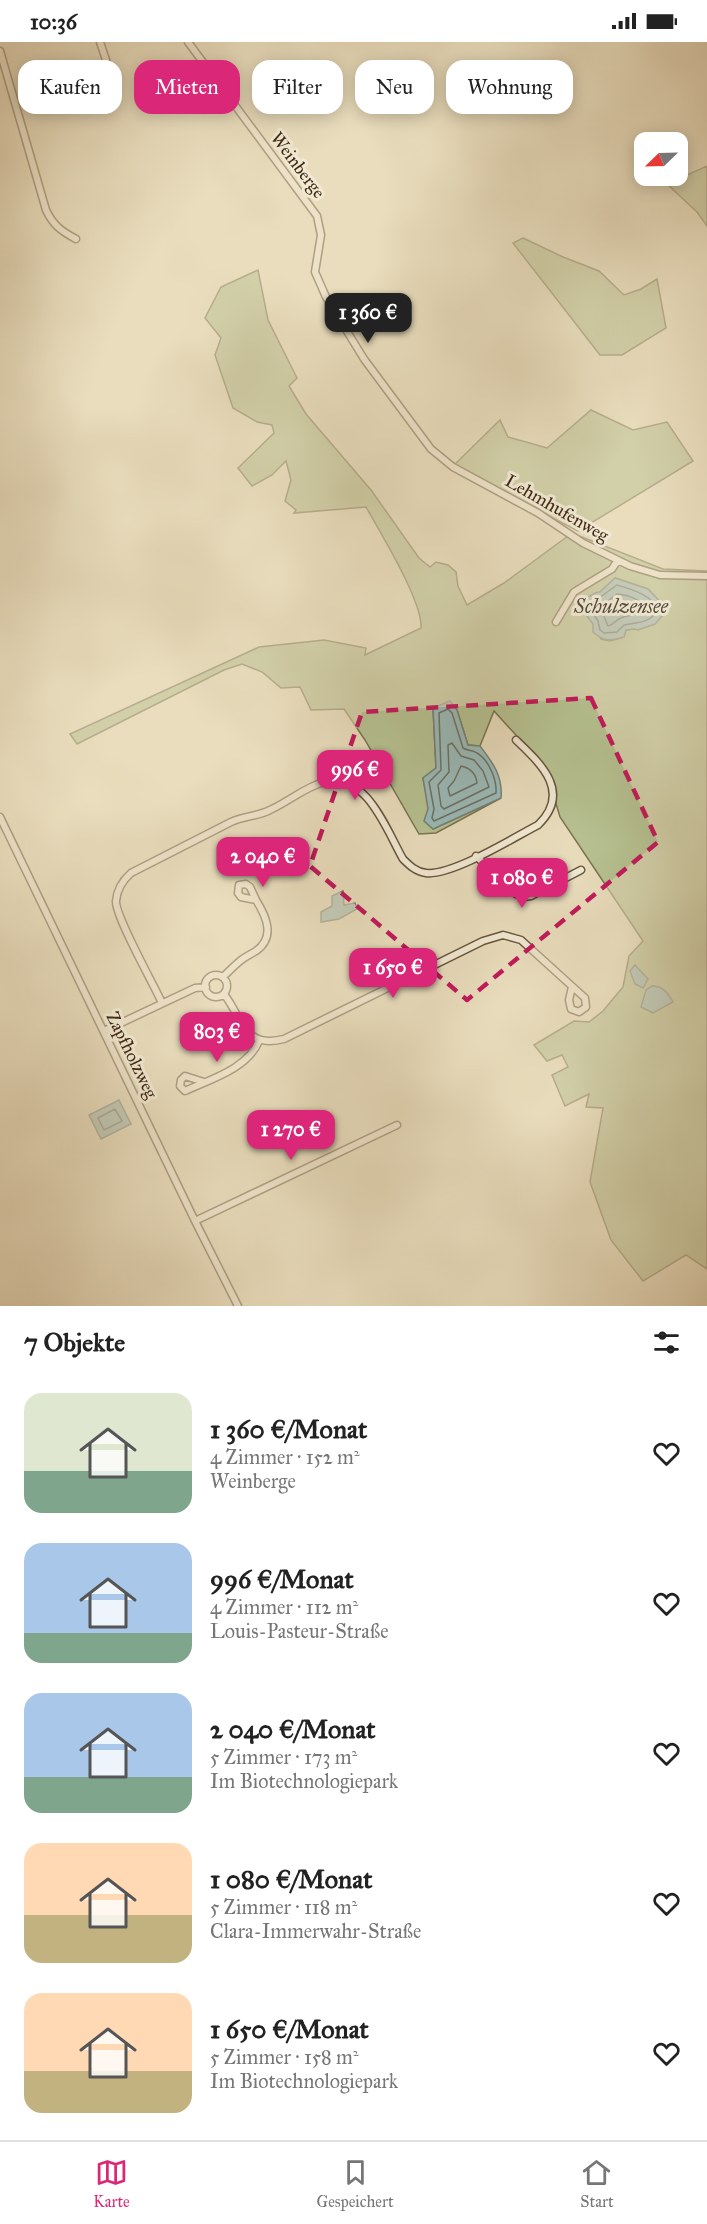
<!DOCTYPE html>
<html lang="de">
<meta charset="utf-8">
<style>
body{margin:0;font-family:"IM FELL Great Primer",serif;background:#f2f2f2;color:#222;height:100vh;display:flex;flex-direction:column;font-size:22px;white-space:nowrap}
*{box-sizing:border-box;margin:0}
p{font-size:20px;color:#767676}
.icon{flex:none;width:33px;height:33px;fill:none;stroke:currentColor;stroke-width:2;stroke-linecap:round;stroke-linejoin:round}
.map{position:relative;height:1264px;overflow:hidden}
.drawer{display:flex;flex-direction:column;background:#fff;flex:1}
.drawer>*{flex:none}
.guide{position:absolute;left:18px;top:18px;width:672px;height:54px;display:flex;gap:12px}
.needle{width:39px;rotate:247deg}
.fabs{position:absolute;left:634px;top:90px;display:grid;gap:12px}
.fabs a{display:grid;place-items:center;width:54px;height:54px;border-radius:12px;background:#fff;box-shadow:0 3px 15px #0003;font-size:30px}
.price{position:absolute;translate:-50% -51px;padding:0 14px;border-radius:12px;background:#db2777;color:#fff;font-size:20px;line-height:39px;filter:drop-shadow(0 2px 3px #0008)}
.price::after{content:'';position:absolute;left:50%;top:36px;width:18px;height:14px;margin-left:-9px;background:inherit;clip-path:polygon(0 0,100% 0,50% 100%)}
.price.selected{background:#222;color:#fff}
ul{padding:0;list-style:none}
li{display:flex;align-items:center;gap:18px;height:150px;padding:0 24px}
li span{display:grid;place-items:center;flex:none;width:168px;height:120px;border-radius:18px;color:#555}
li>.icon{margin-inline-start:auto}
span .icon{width:72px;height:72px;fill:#fffc;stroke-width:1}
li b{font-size:26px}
h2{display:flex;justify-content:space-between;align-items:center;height:72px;padding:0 24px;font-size:26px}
.tag{padding:0 21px;border-radius:18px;background:#fff;box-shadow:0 3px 15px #0003;font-size:21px;line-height:54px}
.tag.selected{background:#db2777;color:#fff}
.status{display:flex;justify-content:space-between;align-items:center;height:42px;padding:0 30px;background:#fff;direction:ltr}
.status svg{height:16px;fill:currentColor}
.menu{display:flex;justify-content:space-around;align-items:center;height:84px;border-top:2px solid #e0e0e0;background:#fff;font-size:16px;color:#767676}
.menu a{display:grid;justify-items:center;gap:3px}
.menu .selected{color:#db2777}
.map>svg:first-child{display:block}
.green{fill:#b6c191;stroke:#7a7451;stroke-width:1.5;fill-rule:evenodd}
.water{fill:#9abab9;stroke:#758076;stroke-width:1.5}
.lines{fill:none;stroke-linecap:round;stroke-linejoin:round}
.shore{stroke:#6c7165;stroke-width:1.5}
.minor-casing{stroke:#69553c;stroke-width:9}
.minor{stroke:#f1e9d4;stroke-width:6}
.marked{fill:none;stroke:#c2185b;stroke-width:4.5;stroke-dasharray:12 8;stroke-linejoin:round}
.labels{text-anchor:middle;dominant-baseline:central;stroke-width:6;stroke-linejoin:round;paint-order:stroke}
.street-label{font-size:18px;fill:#3e2811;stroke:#f1e9d4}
.water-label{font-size:20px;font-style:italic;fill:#554c3b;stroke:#f1e9d4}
</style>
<div class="status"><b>10:36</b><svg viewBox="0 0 49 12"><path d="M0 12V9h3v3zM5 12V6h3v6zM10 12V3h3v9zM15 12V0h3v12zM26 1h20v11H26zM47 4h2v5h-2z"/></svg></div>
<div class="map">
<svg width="707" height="1264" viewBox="0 0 707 1264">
<rect width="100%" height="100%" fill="#e9ddbd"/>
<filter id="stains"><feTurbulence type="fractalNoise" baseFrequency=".00333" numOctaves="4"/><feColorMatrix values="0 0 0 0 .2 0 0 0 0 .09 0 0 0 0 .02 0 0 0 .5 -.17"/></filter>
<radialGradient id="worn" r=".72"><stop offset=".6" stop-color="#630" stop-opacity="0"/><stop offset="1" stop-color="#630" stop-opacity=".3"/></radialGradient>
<!-- green -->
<path class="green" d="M707,124V184L697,170L667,142Z
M523,196L563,215L599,229L624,253L641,247L657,237L666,286L622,313H600L513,201Z
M258,228L268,278L297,336L289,344L306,372L371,448L419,516L430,525L436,520L448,523L456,530L458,544L467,563L504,541L572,491L663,527L707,529V1227L686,1213L643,1239L611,1198L590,1140L603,1066L586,1065L589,1052L565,1064L552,1033L568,1025L562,1013L547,1019L534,1003L574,979L589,980L603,969L623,945L629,914L643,899L560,775L545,725L494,669L480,704L468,703L457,668L433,666L436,726L423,736L433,787L501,756L436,791L419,792L365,698L344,667L311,668L300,645L281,646L262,630L242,622L224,628L77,702L70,692L259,605L324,598L366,606L365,613L421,586C423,560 380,490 366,465L294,471L296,468L285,459L291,438L286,419L272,433L252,444L238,426L274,391L272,383L257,380L233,366L215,313L221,296L205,276L221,245ZM615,536L648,547L663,563L634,587L625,588L624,595L610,599L601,597L583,561L600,550Z
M591,368L633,388L667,380L693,419L578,489L452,425L500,378L508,395L547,406Z"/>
<!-- water -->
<path class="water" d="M615,536L648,547L663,563V573L655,582L638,588L634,587L626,588L624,595C611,599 604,600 593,590V582L580,565C584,559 592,550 600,550Z
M450,659L457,668L468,703L480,704C493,721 503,734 501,756L433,787L424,779L428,767L423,736L436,726L433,666Z
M343,849L344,863L355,861L357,867L339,877L321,880V870L332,864V854Z
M635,923L648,937L643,946L635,942L630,929Z
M652,944C663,944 668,951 673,960L653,971L641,965L646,948Z
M119,1058L131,1082L101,1097L89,1073Z"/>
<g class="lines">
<!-- shore -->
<path class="shore" d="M617,543C631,547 656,554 657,570C647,582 637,580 624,583L617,590L604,591L600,588L598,579L589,565C594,559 610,548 617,543Z
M617,552C630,553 642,558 647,570C638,574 629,572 621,576C615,578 614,583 608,584L600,565Z
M448,667L452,671L463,706C468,709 473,708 477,711C489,718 497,738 496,751L434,779L432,776L434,767L429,740L441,728L439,671Z
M452,701L461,714L474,718L483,729L489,745L444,767L441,764L438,743L449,730L448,703Z
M461,724C470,726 476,732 477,741L450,754L448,746L454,739Z
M115,1067L122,1079L104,1088L98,1076Z"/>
<!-- minor casing -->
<g class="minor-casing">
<path id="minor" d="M100,0L113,39
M188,0L317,174L321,193L315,230L326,255L364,317L431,407L453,425L538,471L583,501L630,524L660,533L707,534
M0,9L46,168C53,183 61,189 76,197
M556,580L574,550L612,527L618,518
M0,775L195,1179L238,1264
M476,814L516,852L524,855L531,854L581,828
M246,842L250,845L256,858L241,855L238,851L239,843Z
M205 944a11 11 0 1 1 22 0a11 11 0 1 1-22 0Z
M223,935C228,930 234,924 240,919C245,915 251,912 256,909C276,895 266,874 256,858
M224,952C243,977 244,1007 284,997L483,899L503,893L521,898L585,956L586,965L579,970L571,967L569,958L572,945
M162,961C154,943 115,874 116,859C117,847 122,839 131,831L231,780C244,774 259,774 270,768C288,760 305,745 324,740C366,729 386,787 403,817C409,823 416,830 426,831C452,834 513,796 538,783C572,750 541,722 516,698
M104,989L195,946L206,945
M204,1040L185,1034L181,1038L180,1044L185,1049C211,1037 247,1027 259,999
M195,1179L397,1083"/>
</g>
<!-- minor -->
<use href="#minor" class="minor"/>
</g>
<!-- marked area -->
<path d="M0 0H707V1264H0ZM591,656L658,800L467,958L310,824L362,670Z" fill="#e9ddbd" fill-opacity=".55" fill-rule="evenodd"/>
<path class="marked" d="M591,656L658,800L467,958L310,824L362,670Z"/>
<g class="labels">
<!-- street labels -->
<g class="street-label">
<text transform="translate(298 123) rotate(53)">Weinberge</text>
<text transform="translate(557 466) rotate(30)">Lehmhufenweg</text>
<text transform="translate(132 1013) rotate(64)">Zapfholzweg</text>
</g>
<!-- water labels -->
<g class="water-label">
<text x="621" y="564">Schulzensee</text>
</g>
</g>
<rect width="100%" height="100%" filter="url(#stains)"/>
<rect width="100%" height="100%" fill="url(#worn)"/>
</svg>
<div class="fabs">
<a><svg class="needle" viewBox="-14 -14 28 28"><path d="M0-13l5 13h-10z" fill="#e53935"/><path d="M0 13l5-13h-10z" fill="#767676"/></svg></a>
</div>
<b class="price selected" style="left:368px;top:302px">1 360 €</b>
<b class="price" style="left:355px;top:759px">996 €</b>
<b class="price" style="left:263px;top:846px">2 040 €</b>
<b class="price" style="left:522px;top:867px">1 080 €</b>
<b class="price" style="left:393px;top:957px">1 650 €</b>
<b class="price" style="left:217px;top:1021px">803 €</b>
<b class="price" style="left:291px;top:1119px">1 270 €</b>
<div class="guide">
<a class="tag">Kaufen</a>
<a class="tag selected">Mieten</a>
<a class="tag">Filter</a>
<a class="tag">Neu</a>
<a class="tag">Wohnung</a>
</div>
</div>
<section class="drawer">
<h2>7 Objekte<svg class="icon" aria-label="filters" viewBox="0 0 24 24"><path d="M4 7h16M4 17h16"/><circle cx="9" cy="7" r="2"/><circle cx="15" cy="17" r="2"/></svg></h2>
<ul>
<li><span style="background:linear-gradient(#dfe7d0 65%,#7fa58c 0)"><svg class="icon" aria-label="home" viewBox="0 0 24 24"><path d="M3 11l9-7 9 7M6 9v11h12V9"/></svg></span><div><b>1 360 €/Monat</b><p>4 Zimmer · 152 m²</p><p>Weinberge</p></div><svg class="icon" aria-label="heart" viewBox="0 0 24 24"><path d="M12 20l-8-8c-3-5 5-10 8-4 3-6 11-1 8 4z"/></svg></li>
<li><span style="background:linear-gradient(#a9c7e8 75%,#7fa58c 0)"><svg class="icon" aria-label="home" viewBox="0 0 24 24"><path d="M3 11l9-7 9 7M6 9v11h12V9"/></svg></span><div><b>996 €/Monat</b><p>4 Zimmer · 112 m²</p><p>Louis-Pasteur-Straße</p></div><svg class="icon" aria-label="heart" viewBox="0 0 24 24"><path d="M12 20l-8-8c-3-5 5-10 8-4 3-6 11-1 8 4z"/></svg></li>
<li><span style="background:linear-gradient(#a9c7e8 70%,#7fa58c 0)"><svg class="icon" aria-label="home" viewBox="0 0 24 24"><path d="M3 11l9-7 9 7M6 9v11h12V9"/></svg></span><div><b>2 040 €/Monat</b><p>5 Zimmer · 173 m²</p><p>Im Biotechnologiepark</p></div><svg class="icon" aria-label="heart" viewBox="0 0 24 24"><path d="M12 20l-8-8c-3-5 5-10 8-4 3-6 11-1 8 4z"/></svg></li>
<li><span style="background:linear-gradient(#ffd9b3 60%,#c2b280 0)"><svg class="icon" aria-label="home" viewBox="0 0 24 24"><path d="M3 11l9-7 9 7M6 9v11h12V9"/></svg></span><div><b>1 080 €/Monat</b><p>5 Zimmer · 118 m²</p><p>Clara-Immerwahr-Straße</p></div><svg class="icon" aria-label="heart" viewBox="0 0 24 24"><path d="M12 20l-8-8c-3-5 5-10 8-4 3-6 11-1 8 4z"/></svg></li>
<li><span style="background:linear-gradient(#ffd9b3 65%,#c2b280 0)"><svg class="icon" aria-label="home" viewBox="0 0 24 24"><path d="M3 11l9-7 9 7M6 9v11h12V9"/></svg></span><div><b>1 650 €/Monat</b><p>5 Zimmer · 158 m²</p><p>Im Biotechnologiepark</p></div><svg class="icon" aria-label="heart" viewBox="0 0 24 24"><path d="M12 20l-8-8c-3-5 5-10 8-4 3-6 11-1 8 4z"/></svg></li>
</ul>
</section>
<nav class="menu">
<a class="selected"><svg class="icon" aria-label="map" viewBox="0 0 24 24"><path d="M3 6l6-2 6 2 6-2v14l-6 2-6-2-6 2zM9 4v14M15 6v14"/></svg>Karte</a>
<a><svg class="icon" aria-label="saved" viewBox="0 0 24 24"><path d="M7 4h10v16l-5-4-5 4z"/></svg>Gespeichert</a>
<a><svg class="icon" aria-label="home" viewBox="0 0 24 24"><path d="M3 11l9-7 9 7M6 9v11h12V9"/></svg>Start</a>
</nav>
